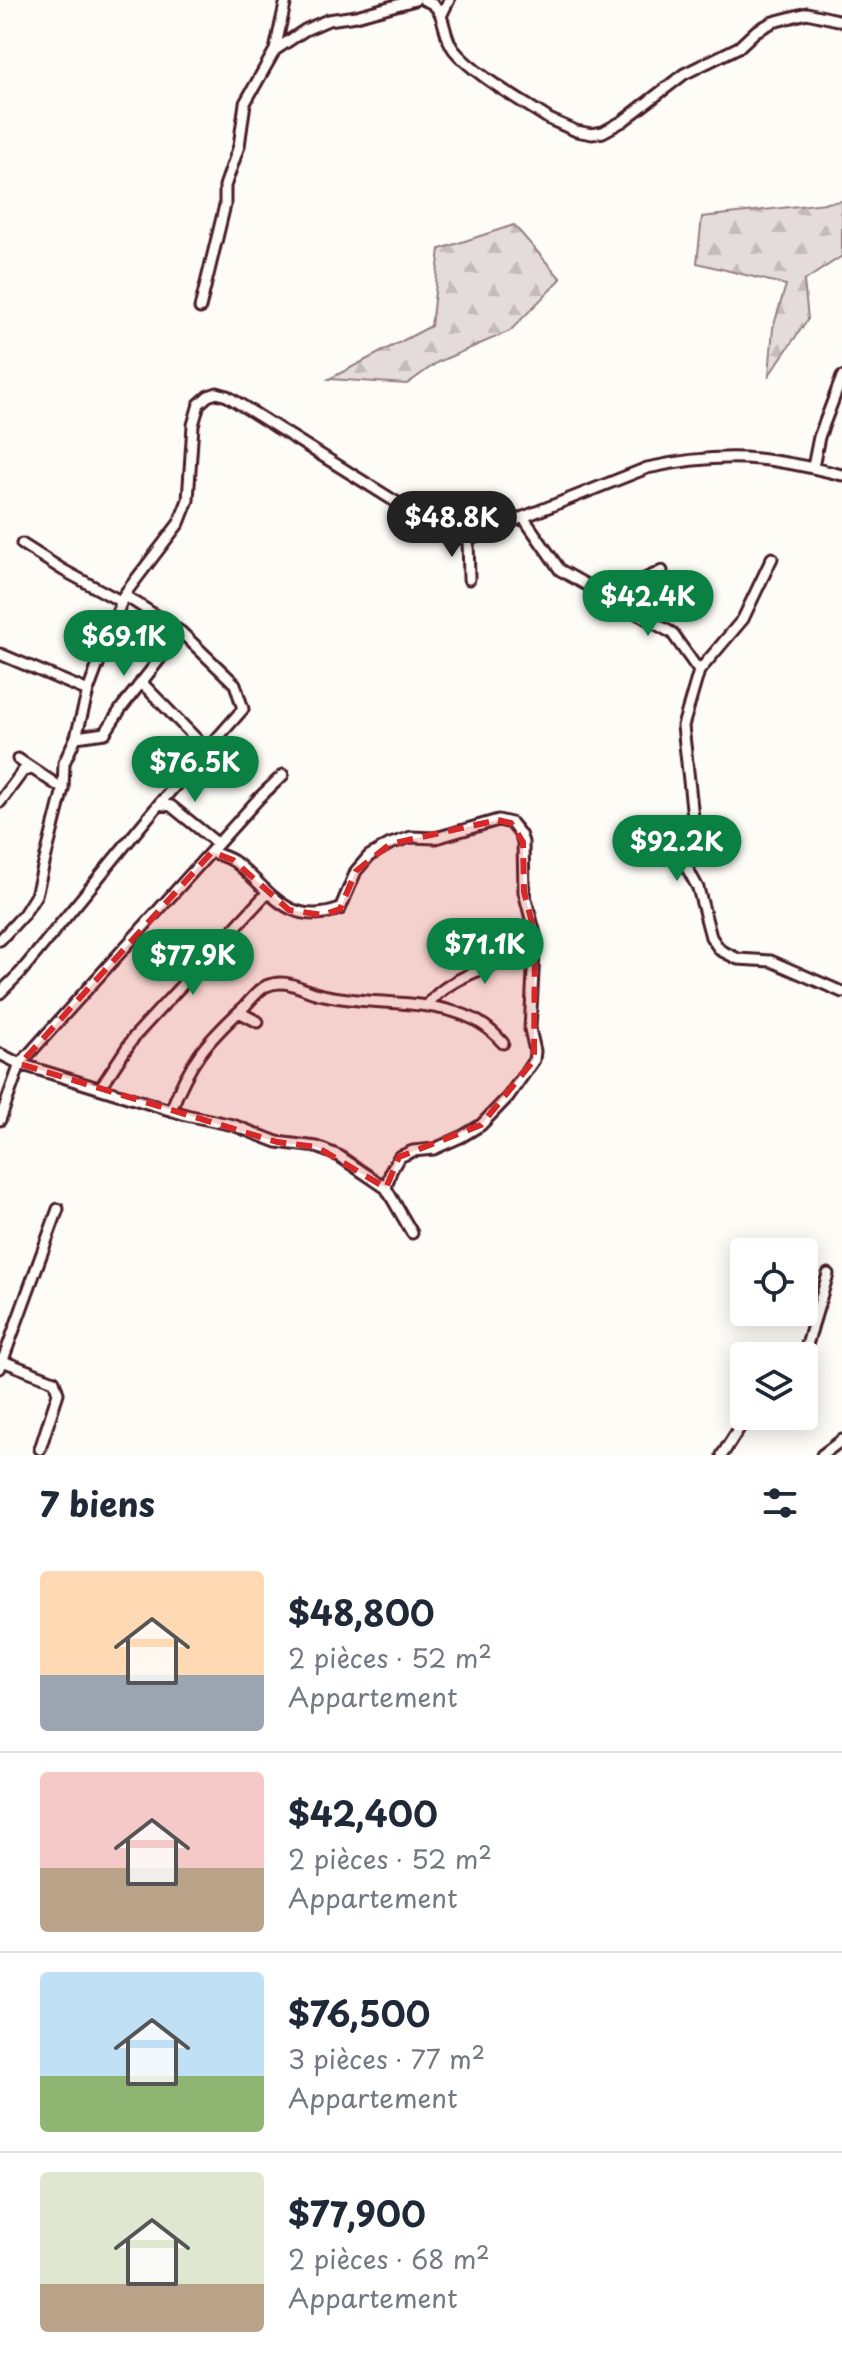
<!DOCTYPE html>
<html lang="fr">
<meta charset="utf-8">
<style>
body{margin:0;font-family:"Playpen Sans",sans-serif;background:#f6f6f7;color:#1f2937;height:100vh;display:flex;flex-direction:column;font-size:30px;white-space:nowrap}
*{box-sizing:border-box;margin:0}
p{font-size:26px;color:#747a83}
.icon{flex:none;width:44px;height:44px;fill:none;stroke:currentColor;stroke-width:2;stroke-linecap:round;stroke-linejoin:round}
.map{position:relative;height:1455px;overflow:hidden}
.sheet{display:flex;flex-direction:column;background:#fff;flex:1}
.sheet>*{flex:none}
.fabs{position:absolute;left:730px;top:1238px;display:grid;gap:16px}
.fabs a{display:grid;place-items:center;width:88px;height:88px;border-radius:8px;background:#fff;box-shadow:0 4px 20px #0003;font-size:40px}
.price{position:absolute;translate:-50% -68px;padding:0 18px;border-radius:28px;background:#0b8043;color:#fff;font-size:26px;line-height:52px;filter:drop-shadow(0 2px 4px #0008)}
.price::after{content:'';position:absolute;left:50%;top:48px;width:24px;height:18px;margin-left:-12px;background:inherit;clip-path:polygon(0 0,100% 0,50% 100%)}
.price.on{background:#222;color:#fff}
ul{padding:0;list-style:none}
li{display:flex;align-items:center;gap:24px;height:200px;padding:0 40px}
li+li{border-top:2px solid #e0e1e3}
li span{display:grid;place-items:center;flex:none;width:224px;height:160px;border-radius:8px;color:#555}
li>.icon{margin-inline-start:auto}
span .icon{width:96px;height:96px;fill:#fffc;stroke-width:1}
li b{font-size:34px}
h2{display:flex;justify-content:space-between;align-items:center;height:96px;padding:0 40px;font-size:34px}
.map>svg:first-child{display:block}
.forest{fill:url(#forest-firs);stroke:#967e82;stroke-width:2}
.lines{fill:none;stroke-linecap:round;stroke-linejoin:round}
.minor-casing{stroke:#4a1f2b;stroke-width:15}
.minor{stroke:#fdfcf7;stroke-width:9}
.marked{fill:#d62828;fill-opacity:0.2;stroke:#d62828;stroke-width:6;stroke-dasharray:16 10;stroke-linejoin:round}
</style>
<div class="map">
<svg width="842" height="1455" viewBox="0 0 842 1455">
<defs>
<pattern id="forest-firs" width="22" height="20" patternUnits="userSpaceOnUse" patternTransform="scale(2)"><rect width="22" height="20" fill="#e3dcda"/><path d="M5 1l3.5 6h-7zM16 11l3.5 6h-7z" fill="#c4bcbb"/></pattern>
</defs>
<rect width="100%" height="100%" fill="#fdfcf7"/>
<filter id="ink" filterUnits="userSpaceOnUse"><feTurbulence type="fractalNoise" baseFrequency=".0125" numOctaves="2"/><feDisplacementMap in="SourceGraphic" scale="16" xChannelSelector="R" yChannelSelector="G"/><feConvolveMatrix kernelMatrix="1 2 1 2 8 2 1 2 1" color-interpolation-filters="sRGB"/></filter>
<g filter="url(#ink)">
<!-- forest -->
<path class="forest" d="M842,201V256L804,281L808,319L769,375L773,328L786,285L697,263L702,217Z
M514,225L561,279L510,331L438,362L407,384L329,379L431,326L440,249Z"/>
<g class="lines">
<!-- minor casing -->
<g class="minor-casing">
<path id="minor" d="M424,0C448,7 440,32 454,50C473,74 522,101 549,119L576,131L592,134L603,132L623,121L684,74L739,47L756,31L773,22L807,13L842,21
M442,14L449,0
M275,50L286,0
M200,308L225,205V186L239,146L245,103L275,50L305,30L328,20L356,16L415,0
M813,467L819,437L842,377
M523,517L560,570L672,633L699,671
M468,539L469,579
M22,544L63,570L122,602
M772,558L743,619L699,671L683,726L693,817L684,850L686,866L698,888L711,937L720,950L738,959L771,961L842,992
M606,596L662,571
M0,654L88,691
M141,682L207,750
M76,737L105,733L122,707L181,632
M18,759L63,789
M0,802L23,771L32,769
M159,804L171,806L218,844
M212,852C219,855 228,857 235,862C271,890 287,928 340,909L356,871L369,856L390,844L411,837L436,838L498,820L511,823L520,834L523,842L524,892L535,934L530,1029L535,1051L534,1060L508,1097L481,1125L461,1137L434,1149L413,1151L399,1157L391,1171L386,1188
M0,940L24,914L36,895L63,789L64,763L76,737L88,691L124,595L179,523L188,500L193,425L199,404L208,396L217,393L227,396L436,527L459,538L468,539L647,468C723,451 767,456 842,475
M0,993L20,973L159,804L243,709L235,684L181,632L124,595
M427,1006C445,978 502,960 534,955
M239,1012L258,1022
M0,1054L20,1064L186,1115L233,1125L277,1142L317,1147L339,1156L386,1188L412,1233
M101,1087L134,1037L267,893
M171,1110C190,1061 206,1042 244,1007C250,1001 258,990 266,986C287,977 301,990 319,994C366,1006 418,998 464,1015C481,1021 492,1030 503,1043
M0,1120L20,1064L260,797L283,775
M799,1356L807,1345L828,1274
M0,1360L54,1381L58,1393L40,1449
M0,1368L58,1209
M722,1455L747,1416
M822,1455L842,1440"/>
</g>
<!-- minor -->
<use href="#minor" class="minor"/>
</g>
</g>
<!-- marked area -->
<path class="marked" d="M498,820L511,823L523,842L524,892L535,934L534,1060L481,1125L399,1157L386,1188L317,1147L277,1142L20,1064L212,852L233,860L289,910L323,915L340,909L356,871L390,844Z"/>
</svg>
<div class="fabs">
<a><svg class="icon" aria-label="locate" viewBox="0 0 24 24"><circle cx="12" cy="12" r="6"/><path d="M12 2v4M12 18v4M2 12h4M18 12h4"/></svg></a>
<a><svg class="icon" aria-label="layers" viewBox="0 0 24 24"><path d="M12 4l9 5-9 5-9-5zM3 14l9 5 9-5"/></svg></a>
</div>
<b class="price on" style="left:452px;top:559px">$48.8K</b>
<b class="price" style="left:648px;top:638px">$42.4K</b>
<b class="price" style="left:124px;top:678px">$69.1K</b>
<b class="price" style="left:195px;top:804px">$76.5K</b>
<b class="price" style="left:677px;top:883px">$92.2K</b>
<b class="price" style="left:485px;top:986px">$71.1K</b>
<b class="price" style="left:193px;top:997px">$77.9K</b>
</div>
<section class="sheet">
<h2>7 biens<svg class="icon" aria-label="filters" viewBox="0 0 24 24"><path d="M4 7h16M4 17h16"/><circle cx="9" cy="7" r="2"/><circle cx="15" cy="17" r="2"/></svg></h2>
<ul>
<li><span style="background:linear-gradient(#ffd9b3 65%,#9aa5b1 0)"><svg class="icon" aria-label="home" viewBox="0 0 24 24"><path d="M3 11l9-7 9 7M6 9v11h12V9"/></svg></span><div><b>$48,800</b><p>2 pièces · 52 m²</p><p>Appartement</p></div></li>
<li><span style="background:linear-gradient(#f6c9c9 60%,#b9a48a 0)"><svg class="icon" aria-label="home" viewBox="0 0 24 24"><path d="M3 11l9-7 9 7M6 9v11h12V9"/></svg></span><div><b>$42,400</b><p>2 pièces · 52 m²</p><p>Appartement</p></div></li>
<li><span style="background:linear-gradient(#bfe0f5 65%,#8fb573 0)"><svg class="icon" aria-label="home" viewBox="0 0 24 24"><path d="M3 11l9-7 9 7M6 9v11h12V9"/></svg></span><div><b>$76,500</b><p>3 pièces · 77 m²</p><p>Appartement</p></div></li>
<li><span style="background:linear-gradient(#dfe7d0 70%,#b9a48a 0)"><svg class="icon" aria-label="home" viewBox="0 0 24 24"><path d="M3 11l9-7 9 7M6 9v11h12V9"/></svg></span><div><b>$77,900</b><p>2 pièces · 68 m²</p><p>Appartement</p></div></li>
</ul>
</section>
